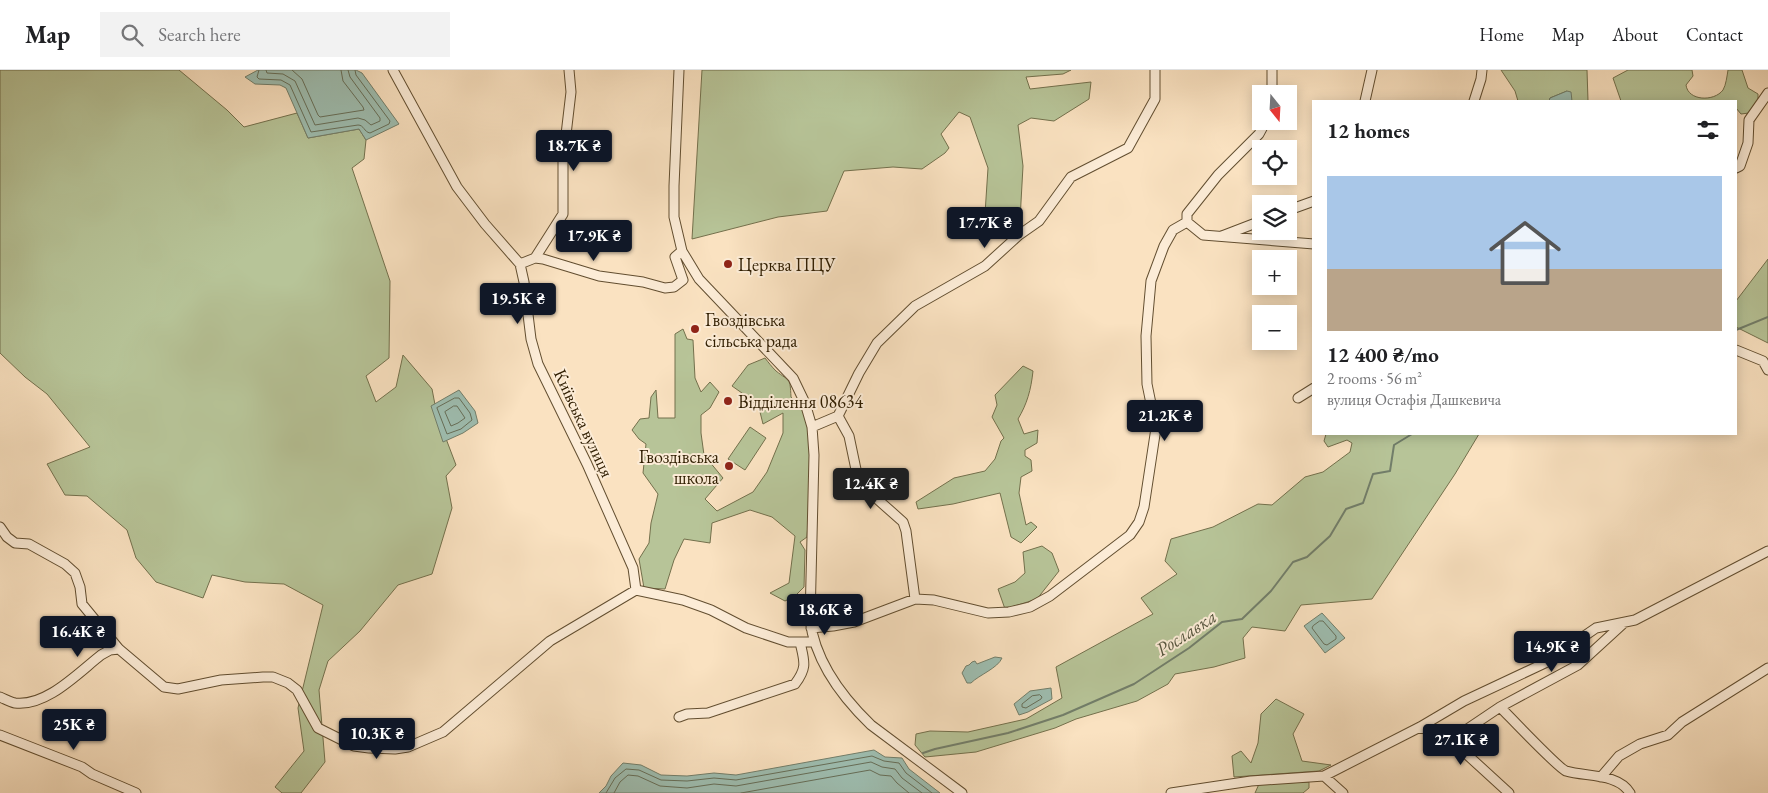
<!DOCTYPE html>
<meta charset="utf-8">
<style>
body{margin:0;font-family:"EB Garamond",serif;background:#f2f2f2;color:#202124;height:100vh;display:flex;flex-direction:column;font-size:19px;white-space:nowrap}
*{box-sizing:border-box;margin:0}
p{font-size:16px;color:#757577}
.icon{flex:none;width:28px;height:28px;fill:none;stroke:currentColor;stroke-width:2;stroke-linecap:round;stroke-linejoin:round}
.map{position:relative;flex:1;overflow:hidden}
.panel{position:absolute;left:1312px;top:30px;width:425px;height:335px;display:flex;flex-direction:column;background:#fff;border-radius:0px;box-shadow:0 2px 12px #0003}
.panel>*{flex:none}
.needle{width:32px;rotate:162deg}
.tools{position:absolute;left:1252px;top:15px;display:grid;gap:10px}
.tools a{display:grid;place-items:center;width:45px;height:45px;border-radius:0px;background:#fff;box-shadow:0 2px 12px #0003;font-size:25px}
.price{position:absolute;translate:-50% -42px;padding:0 11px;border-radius:5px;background:#111827;color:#fff;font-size:16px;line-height:32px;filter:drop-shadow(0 1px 2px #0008)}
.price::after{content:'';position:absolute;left:50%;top:30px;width:15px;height:11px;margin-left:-8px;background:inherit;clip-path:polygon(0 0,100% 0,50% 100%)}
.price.on{background:#222;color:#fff}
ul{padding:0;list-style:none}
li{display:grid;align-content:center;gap:10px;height:265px;padding:0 15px}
li span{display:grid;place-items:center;height:155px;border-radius:0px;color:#555}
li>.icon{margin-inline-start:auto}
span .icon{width:90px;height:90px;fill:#fffc;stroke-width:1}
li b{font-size:21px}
h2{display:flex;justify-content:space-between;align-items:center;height:60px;padding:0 15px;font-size:21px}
header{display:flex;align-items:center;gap:30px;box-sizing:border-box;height:70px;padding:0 25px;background:#fff;border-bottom:1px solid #e0e0e0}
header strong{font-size:24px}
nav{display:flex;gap:28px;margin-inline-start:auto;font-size:18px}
.search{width:350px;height:45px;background:#f2f2f2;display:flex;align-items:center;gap:12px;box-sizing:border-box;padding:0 18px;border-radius:0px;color:#757577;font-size:19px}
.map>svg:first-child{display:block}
.green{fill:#b7c498;stroke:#73704c}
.water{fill:#9ebeb1;stroke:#727e6a}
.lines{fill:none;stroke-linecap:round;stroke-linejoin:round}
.shore{stroke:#666e58;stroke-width:1}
.stream{stroke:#727e6a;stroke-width:2}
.minor-casing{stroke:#624e30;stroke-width:11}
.minor{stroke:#fcecd7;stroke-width:9}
.poi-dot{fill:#8f2418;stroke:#fcecd7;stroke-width:2}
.labels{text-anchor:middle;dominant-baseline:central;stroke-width:4;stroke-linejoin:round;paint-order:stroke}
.poi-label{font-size:18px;fill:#2f1d00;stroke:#fcecd7;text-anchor:start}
.street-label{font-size:18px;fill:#2f1d00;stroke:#fcecd7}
.water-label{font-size:19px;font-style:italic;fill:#56553e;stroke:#fcecd7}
</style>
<header>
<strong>Map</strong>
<div class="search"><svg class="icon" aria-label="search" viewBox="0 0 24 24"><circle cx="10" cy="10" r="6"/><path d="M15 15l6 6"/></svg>Search here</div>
<nav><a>Home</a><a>Map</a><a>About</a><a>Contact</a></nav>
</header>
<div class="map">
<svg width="1768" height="723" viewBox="0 0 1768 723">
<rect width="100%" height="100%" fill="#fae2c1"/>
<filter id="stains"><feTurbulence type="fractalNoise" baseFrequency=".004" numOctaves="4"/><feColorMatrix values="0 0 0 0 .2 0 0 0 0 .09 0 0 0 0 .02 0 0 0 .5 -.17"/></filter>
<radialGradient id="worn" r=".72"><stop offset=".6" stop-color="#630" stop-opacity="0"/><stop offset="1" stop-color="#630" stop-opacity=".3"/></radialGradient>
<!-- green -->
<path class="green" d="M0,0H179L227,40L244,57L297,43L308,68L359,59L366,70L364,89L352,98L390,211L389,288L366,306L376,332L396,317L403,285L432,319L437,345L456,395L446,406L452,438L432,504L398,515L360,561L328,591L319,620L325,692L301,723H282L275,717L304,681L298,638L323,535L284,514L245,512L212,505L203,528L156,512L136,488L127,460L87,426L65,425L47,394L90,377L47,324L25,307L0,283Z
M702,0H1071L1063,4L1026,7L1030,19L1091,12L1089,29L1054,51L1031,48L1018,55L1023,96L1020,150L1005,158L984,159L988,98L970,47L959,42L941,64L949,78L945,83L922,99L893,97L844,101L827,141L778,147L692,169Z
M1501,0H1587L1588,31H1572L1567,21L1550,28L1549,31H1518L1515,21Z
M1628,0H1692L1693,6L1686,15C1688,31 1714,32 1723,20C1726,15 1727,6 1728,0H1742L1748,18L1758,24V32L1749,43L1741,44L1736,38V31H1621L1613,8Z
M1768,189V273L1736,257V231Z
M683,259L687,269L693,270L695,308L701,322L710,312L719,322L710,338L701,345V363L704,385L723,408L705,429L717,441L753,422L767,402L783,363V343L763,354L759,338L749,328L732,316L748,295L765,288C768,292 772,297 776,301C790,312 790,307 791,327C794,331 799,335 802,339C819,366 809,434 807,467L800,472L805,480L804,517L795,526L785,531L770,523L789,513L795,466L772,447L750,440L712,453L710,473L684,469L674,490L665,519L644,518L639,489L649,473L651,453L658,424L643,403L646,374L639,369L632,360L640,349L649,348L651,327L656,320L658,348H675V264Z
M1023,296L1033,301C1031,320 1027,334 1018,349L1024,364L1038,360L1037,373L1025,380V386L1031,390L1032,401L1021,407L1019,423L1026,455L1031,452L1037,457L1021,473L1011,467L1000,423L953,434L918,439L916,432L954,408L985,401L995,389L1001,371L1004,368L992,347L997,335L995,325Z
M750,357L766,368L745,400L728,389Z
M1326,364H1479L1455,404L1372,529L1301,535L1285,561L1252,557L1243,568L1245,588L1214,597L1175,604L1168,614L1137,631L1076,649L1055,658L976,682L925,687L915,675L916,664L930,661L968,662L1026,649L1062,628L1056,597L1153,544L1141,528L1177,504L1165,491L1171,469L1213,457L1258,434L1272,435L1305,407L1323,402L1350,382L1352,373L1347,370L1328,377L1324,371Z
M1042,476L1052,483L1059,501L1037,529L1005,539L998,519L1015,512L1025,503L1023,482Z
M1276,629L1304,644L1293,664L1302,691L1331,695L1319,701L1234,707L1232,686L1241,681L1251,693L1258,673L1261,644Z
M1309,712V718L1303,723H1255L1259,714Z"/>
<!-- water -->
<path class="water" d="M258,0H356L362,3L399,54L366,70L359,59L308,68L286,18L280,15L255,14L245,7Z
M1567,21L1571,22L1572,31H1549L1550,28Z
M459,320L475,341L478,353L463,363L443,372L431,336Z
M1322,543L1345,568L1325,583L1304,556Z
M995,587L1002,588C998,598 979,605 971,613H967L962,603L966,596L969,595L972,592L975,591L977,594Z
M1051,618L1052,629L1028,642L1019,645L1014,634L1030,621Z
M874,680L885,687L902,688L909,699L940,723H599L606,716L611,706L623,693L641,695L661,705L687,706L714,703L736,705Z"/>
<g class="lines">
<!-- shore -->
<path class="shore" d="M259,0L257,7L259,9L281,10L290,15L311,62L358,55C364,55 364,62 370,63L389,54L390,51L356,5L355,0
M266,0L267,3L283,4L295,11L315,55L358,48L365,50L371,55L380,51V48L350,7L348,0
M292,0L302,9L318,45L320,47L364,40L363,37L343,11L341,0
M455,328H459L470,343L472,350L461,359L447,364L437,338Z
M454,336H457L465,348L458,353L451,356L445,342Z
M1320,551H1323L1336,566V569L1327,575L1324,574L1312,558L1313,556Z
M1040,625L1042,627L1041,629L1026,638L1022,637V634L1032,626Z
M606,723L615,708L626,699L639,700L661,710L687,711L714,708L736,710L872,686L884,691L899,693L906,703L932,723
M614,723L620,712L628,705L638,706L660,716L687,718L714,714L736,716L871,692L882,697L895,699L902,708L922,723
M741,723L870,700L880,705L891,706L897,713L909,723"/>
<!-- stream -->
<path class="stream" d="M1736,260L1768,247
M923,683L935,679L1008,663L1063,645L1134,614L1189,578L1222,552L1242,549L1271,521L1293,492L1307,487L1330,466L1346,439L1363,433L1373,404L1390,401L1394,375L1412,364"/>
<!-- minor casing -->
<g class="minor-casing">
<path id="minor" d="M393,0L457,117L485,154L520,194L524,212L531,269L538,294L587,394L633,498L636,520
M679,0L674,116V147L682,181L699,209L793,308L805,333L812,357L814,385L810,550C815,591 842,627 871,655L962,723
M1272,24V0
M1365,31L1372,0
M1474,31L1481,9L1482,0
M1736,98L1740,96L1748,73L1749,50L1768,23
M1289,140L1314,131
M1187,152L1203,165L1314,174
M1222,166L1261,151
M535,188L563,144V90L571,22L569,0
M520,194L535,188L543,189L599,206L643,212L665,218L674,217L683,210L675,187L682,181
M1736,280L1763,291L1768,300
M1298,328L1314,318
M838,346L849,366L858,409L867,420L903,452L906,461L915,529
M812,357L838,346L859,303L877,273L915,236L985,196L1019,165L1039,151L1071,107L1128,78L1155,29V0
M0,457L7,467L15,473L29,474L65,494L75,503L80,517L82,534L119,579L164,617L178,619L221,610L263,607H273L288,613L297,620L318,658L354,676L369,678L395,679L408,677L443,662L550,571L636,520L683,530L711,540L746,558L788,572H814
M811,558L833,556L854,552L915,529L934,530L988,543L1009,542L1030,537L1050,526L1130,465L1139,452L1144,437L1156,358L1147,314L1146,266L1151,211L1164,176L1173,160L1187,152V144L1218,105L1259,64L1266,51
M0,627C5,629 10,632 15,633C46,637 78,603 101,585L110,580L119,579
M1500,637C1510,647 1558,698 1566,701C1586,707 1618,703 1630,723
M679,647L687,644L708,643L795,614C808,597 804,591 800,572
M1420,657L1451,670L1509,723
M0,665L82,697L92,704L136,723
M1451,670L1500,637L1578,595L1625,552
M1324,706L1343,723
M1601,707L1619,686L1640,674L1668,665L1682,652L1768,598
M1171,723L1251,711L1324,706L1420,657L1464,631L1545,593L1596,558L1635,550L1768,481"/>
</g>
<!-- minor -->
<use href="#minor" class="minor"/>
</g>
<!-- markers -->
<g class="poi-dot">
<circle cx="728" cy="194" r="5"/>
<circle cx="695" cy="259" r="5"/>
<circle cx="728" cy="331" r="5"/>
<circle cx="729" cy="396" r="5"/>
</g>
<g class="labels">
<!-- poi labels -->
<g class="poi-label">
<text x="738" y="194">Церква ПЦУ</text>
<text x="705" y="249">Гвоздівська<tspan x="705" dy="21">сільська рада</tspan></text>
<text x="738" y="331">Відділення 08634</text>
<text x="719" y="386" text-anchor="end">Гвоздівська<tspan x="719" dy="21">школа</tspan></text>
</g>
<!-- street labels -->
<g class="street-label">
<text transform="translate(584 353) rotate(65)">Київська вулиця</text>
</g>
<!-- water labels -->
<g class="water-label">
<text transform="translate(1186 563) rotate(-33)">Рославка</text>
</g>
</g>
<rect width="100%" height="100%" filter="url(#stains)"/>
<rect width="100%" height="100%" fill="url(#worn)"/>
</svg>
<div class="tools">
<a><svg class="needle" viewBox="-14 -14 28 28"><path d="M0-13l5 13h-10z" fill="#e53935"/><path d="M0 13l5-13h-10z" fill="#757577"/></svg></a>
<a><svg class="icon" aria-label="locate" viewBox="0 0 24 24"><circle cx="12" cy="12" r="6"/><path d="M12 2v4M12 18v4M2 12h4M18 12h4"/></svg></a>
<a><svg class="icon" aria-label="layers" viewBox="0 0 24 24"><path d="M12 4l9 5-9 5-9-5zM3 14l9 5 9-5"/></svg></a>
<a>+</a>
<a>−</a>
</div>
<b class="price" style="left:574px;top:102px">18.7K ₴</b>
<b class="price" style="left:985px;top:179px">17.7K ₴</b>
<b class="price" style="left:594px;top:192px">17.9K ₴</b>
<b class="price" style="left:518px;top:255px">19.5K ₴</b>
<b class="price" style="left:1165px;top:372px">21.2K ₴</b>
<b class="price on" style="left:871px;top:440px">12.4K ₴</b>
<b class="price" style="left:825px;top:566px">18.6K ₴</b>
<b class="price" style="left:78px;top:588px">16.4K ₴</b>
<b class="price" style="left:1552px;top:603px">14.9K ₴</b>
<b class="price" style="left:74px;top:681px">25K ₴</b>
<b class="price" style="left:377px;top:690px">10.3K ₴</b>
<b class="price" style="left:1461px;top:696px">27.1K ₴</b>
<section class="panel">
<h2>12 homes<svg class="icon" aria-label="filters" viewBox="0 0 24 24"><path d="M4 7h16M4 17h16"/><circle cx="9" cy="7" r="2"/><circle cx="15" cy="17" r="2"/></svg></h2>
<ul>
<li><span style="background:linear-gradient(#a9c7e8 60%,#b9a48a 0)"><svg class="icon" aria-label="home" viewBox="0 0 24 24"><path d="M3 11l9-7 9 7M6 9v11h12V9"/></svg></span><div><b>12 400 ₴/mo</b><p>2 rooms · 56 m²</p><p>вулиця Остафія Дашкевича</p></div></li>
</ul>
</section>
</div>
